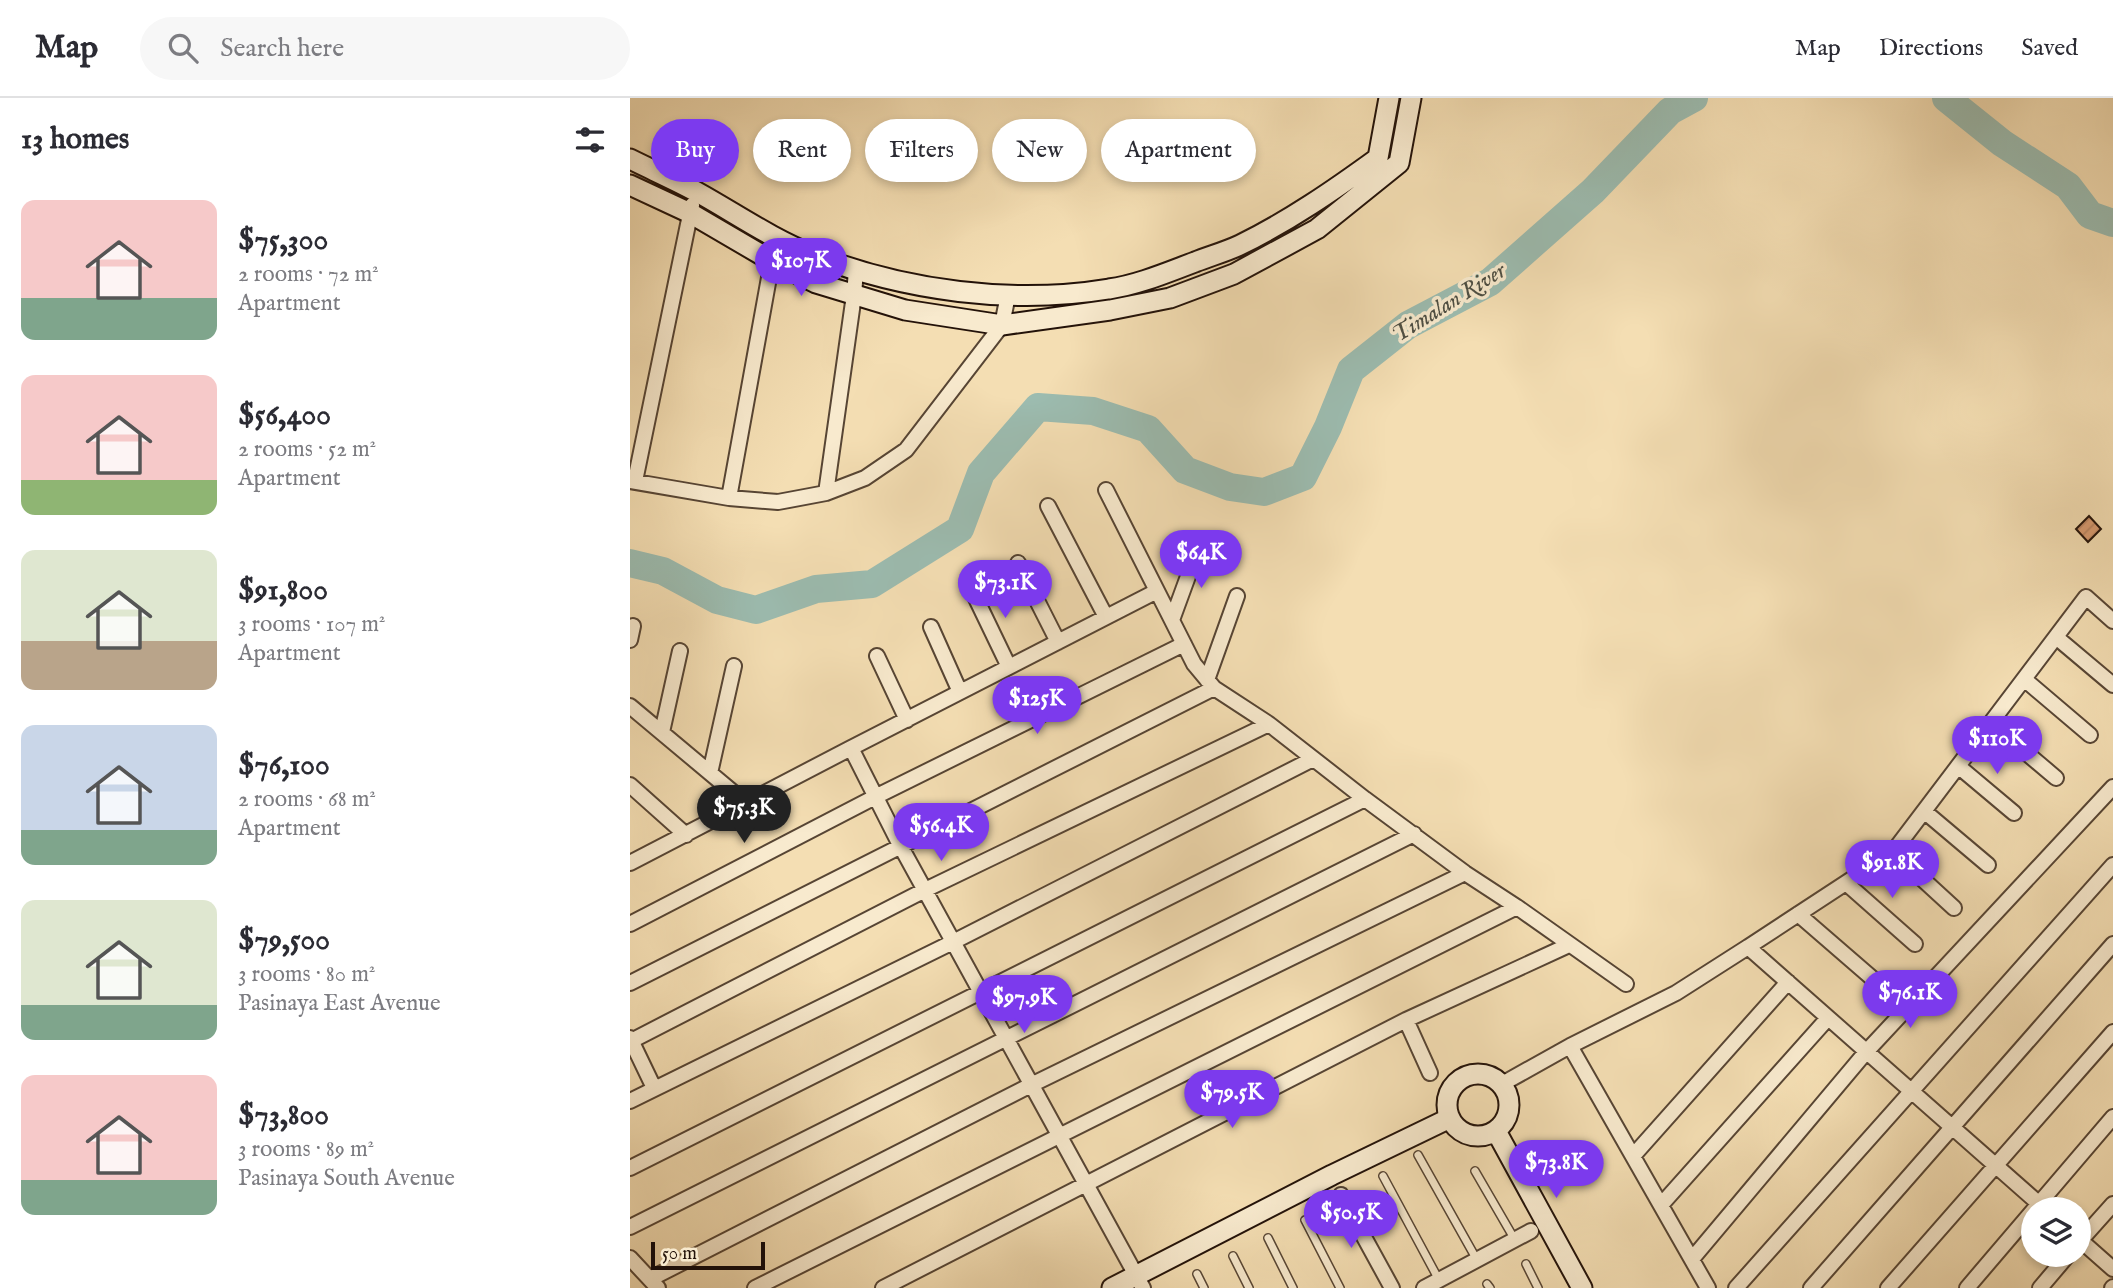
<!DOCTYPE html>
<meta charset="utf-8">
<style>
body{margin:0;font-family:"IM FELL English",serif;background:#f7f7f7;color:#2b2b33;height:100vh;display:flex;flex-direction:column;font-size:26px;white-space:nowrap}
*{box-sizing:border-box;margin:0}
p{font-size:23px;color:#7c7c81}
.icon{flex:none;width:38px;height:38px;fill:none;stroke:currentColor;stroke-width:2;stroke-linecap:round;stroke-linejoin:round}
.map{position:relative;flex:1;overflow:hidden}
.drawer{display:flex;flex-direction:column;background:#fff;width:630px}
.drawer>*{flex:none}
.top-card{position:absolute;left:21px;top:21px;width:665px;height:63px;display:flex;gap:14px}
.controls{position:absolute;left:1391px;top:1099px;display:grid;gap:14px}
.controls a{display:grid;place-items:center;width:70px;height:70px;border-radius:50%;background:#fff;box-shadow:0 4px 10px #0003;font-size:35px}
.scale{position:absolute;left:21px;bottom:18px;width:114px;box-sizing:border-box;padding-left:7px;border:4px solid #231209;border-top:0;font-size:19px;line-height:24px;white-space:nowrap;color:#231209;-webkit-text-stroke:5px #f8eace;paint-order:stroke}
.price{position:absolute;translate:-50% -60px;padding:0 16px;border-radius:24px;background:#7c3aed;color:#fff;font-size:23px;line-height:46px;filter:drop-shadow(0 2px 4px #0008)}
.price::after{content:'';position:absolute;left:50%;top:42px;width:21px;height:16px;margin-left:-10px;background:inherit;clip-path:polygon(0 0,100% 0,50% 100%)}
.price.on{background:#222;color:#fff}
ul{padding:0;list-style:none}
li{display:flex;align-items:center;gap:21px;height:175px;padding:0 21px}
li span{display:grid;place-items:center;flex:none;width:196px;height:140px;border-radius:14px;color:#555}
li>.icon{margin-inline-start:auto}
span .icon{width:84px;height:84px;fill:#fffc;stroke-width:1}
li b{font-size:30px}
h2{display:flex;justify-content:space-between;align-items:center;height:84px;padding:0 21px;font-size:30px}
.tag{padding:0 24px;border-radius:32px;background:#fff;box-shadow:0 4px 10px #0003;font-size:24px;line-height:63px}
.tag.on{background:#7c3aed;color:#fff}
header{display:flex;align-items:center;gap:42px;box-sizing:border-box;height:98px;padding:0 35px;background:#fff;border-bottom:2px solid #e1e1e2}
header strong{font-size:33px}
nav{display:flex;gap:38px;margin-inline-start:auto;font-size:24px}
.search{width:490px;height:63px;background:#f7f7f7;display:flex;align-items:center;gap:18px;box-sizing:border-box;padding:0 24px;border-radius:38px;color:#7c7c81;font-size:26px}
main{display:flex;flex:1;min-height:0}
.map>svg:first-child{display:block}
.lines{fill:none;stroke-linecap:round;stroke-linejoin:round}
.river{stroke:#9cbcb0;stroke-width:28}
.building{fill:url(#building-hatch);stroke:#231209;stroke-width:2}
.lane-casing{stroke:#574534;stroke-width:10}
.street-casing{stroke:#574534;stroke-width:18}
.secondary-casing{stroke:#231209;stroke-width:23}
.lane{stroke:#f8eace;stroke-width:7}
.street{stroke:#f8eace;stroke-width:14}
.secondary{stroke:#f8eace;stroke-width:19}
.labels{text-anchor:middle;dominant-baseline:central;stroke-width:7;stroke-linejoin:round;paint-order:stroke}
.water-label{font-size:23px;font-style:italic;fill:#4d4e43;stroke:#f8eace}
</style>
<header>
<strong>Map</strong>
<div class="search"><svg class="icon" aria-label="search" viewBox="0 0 24 24"><circle cx="10" cy="10" r="6"/><path d="M15 15l6 6"/></svg>Search here</div>
<nav><a>Map</a><a>Directions</a><a>Saved</a></nav>
</header>
<main>
<section class="drawer">
<h2>13 homes<svg class="icon" aria-label="filters" viewBox="0 0 24 24"><path d="M4 7h16M4 17h16"/><circle cx="9" cy="7" r="2"/><circle cx="15" cy="17" r="2"/></svg></h2>
<ul>
<li><span style="background:linear-gradient(#f6c9c9 70%,#7fa58c 0)"><svg class="icon" aria-label="home" viewBox="0 0 24 24"><path d="M3 11l9-7 9 7M6 9v11h12V9"/></svg></span><div><b>$75,300</b><p>2 rooms · 72 m²</p><p>Apartment</p></div></li>
<li><span style="background:linear-gradient(#f6c9c9 75%,#8fb573 0)"><svg class="icon" aria-label="home" viewBox="0 0 24 24"><path d="M3 11l9-7 9 7M6 9v11h12V9"/></svg></span><div><b>$56,400</b><p>2 rooms · 52 m²</p><p>Apartment</p></div></li>
<li><span style="background:linear-gradient(#dfe7d0 65%,#b9a48a 0)"><svg class="icon" aria-label="home" viewBox="0 0 24 24"><path d="M3 11l9-7 9 7M6 9v11h12V9"/></svg></span><div><b>$91,800</b><p>3 rooms · 107 m²</p><p>Apartment</p></div></li>
<li><span style="background:linear-gradient(#c9d6e8 75%,#7fa58c 0)"><svg class="icon" aria-label="home" viewBox="0 0 24 24"><path d="M3 11l9-7 9 7M6 9v11h12V9"/></svg></span><div><b>$76,100</b><p>2 rooms · 68 m²</p><p>Apartment</p></div></li>
<li><span style="background:linear-gradient(#dfe7d0 75%,#7fa58c 0)"><svg class="icon" aria-label="home" viewBox="0 0 24 24"><path d="M3 11l9-7 9 7M6 9v11h12V9"/></svg></span><div><b>$79,500</b><p>3 rooms · 80 m²</p><p>Pasinaya East Avenue</p></div></li>
<li><span style="background:linear-gradient(#f6c9c9 75%,#7fa58c 0)"><svg class="icon" aria-label="home" viewBox="0 0 24 24"><path d="M3 11l9-7 9 7M6 9v11h12V9"/></svg></span><div><b>$73,800</b><p>3 rooms · 89 m²</p><p>Pasinaya South Avenue</p></div></li>
</ul>
</section>
<div class="map">
<svg width="1483" height="1190" viewBox="0 0 1483 1190">
<defs>
<pattern id="building-hatch" width="6" height="6" patternUnits="userSpaceOnUse" patternTransform="scale(1.75)"><rect width="6" height="6" fill="#d89b70"/><path d="M-1 1l2-2M0 6l6-6M5 7l2-2" fill="none" stroke="#b98460"/></pattern>
</defs>
<rect width="100%" height="100%" fill="#f4deb3"/>
<filter id="stains"><feTurbulence type="fractalNoise" baseFrequency=".00286" numOctaves="4"/><feColorMatrix values="0 0 0 0 .2 0 0 0 0 .09 0 0 0 0 .02 0 0 0 .5 -.17"/></filter>
<radialGradient id="worn" r=".72"><stop offset=".6" stop-color="#630" stop-opacity="0"/><stop offset="1" stop-color="#630" stop-opacity=".3"/></radialGradient>
<g class="lines">
<!-- river -->
<path class="river" d="M1316,0L1372,45L1438,88L1460,117L1483,125
M0,465L33,473L87,502L126,512L186,491L242,486L330,431L351,375L408,309L463,313L518,331L555,372L600,389L634,394L673,379L698,329L721,272L778,227L860,184L963,93L1040,13L1064,0"/>
</g>
<!-- building -->
<path class="building" d="M1459,418L1471,431L1458,444L1446,431Z"/>
<g class="lines">
<!-- lane casing -->
<g class="lane-casing">
<path id="lane" d="M788,1057L847,1162
M845,1073L885,1142
M753,1078L809,1182
M675,1122L710,1190
M638,1140L663,1190
M603,1158L619,1190
M896,1166L908,1190
M567,1176L574,1190
M857,1186L860,1190"/>
</g>
<!-- street casing -->
<g class="street-casing">
<path id="street" d="M0,383L99,400L148,404L196,395L235,380L276,352L372,227L378,197
M5,383L62,107
M476,392L564,566L584,590L639,626L735,701L835,775L887,809L996,886
M196,395L224,197L226,172
M99,400L142,163L148,141
M418,408L476,519
M388,465L428,544
M341,490L379,569
M542,522L568,451
M301,529L330,594
M1426,539L1483,587
M0,542L3,528
M247,558L277,622
M1394,581L1460,637
M577,582L607,498
M0,608L117,706
M1361,625L1426,680
M32,634L50,553
M221,650L527,493
M1328,668L1384,715
M80,675L104,568
M0,687L56,737
M1294,713L1358,767
M1263,754L1324,810
M0,765L221,650L270,747L513,1190
M1216,785L1285,846
M1168,816L1250,887
M0,826L245,699L554,546
M1118,849L1263,754L1456,499L1483,523
M0,885L584,590
M776,922L800,975
M0,940L24,990
M1,943L295,792L639,626
M940,948L1078,1190
M872,986L940,948L1046,895L1118,849L1415,1111
M0,1003L323,844L683,661
M1003,1058L1158,884
M0,1070L735,701
M711,1097L762,1190
M1031,1107L1198,920
M0,1129L784,736
M1449,1141L1483,1171
M1449,1144L1483,1106
M0,1160L28,1190
M1062,1161L1236,954L1483,689
M20,1181L401,987L835,775
M125,1190L887,809
M253,1190L776,922L939,847
M794,1190L901,1133
M1106,1190L1483,767
M1181,1190L1483,846
M1258,1190L1483,934
M1337,1190L1483,1019
M1410,1190L1438,1157
M1482,1190L1483,1189"/>
</g>
<!-- secondary casing -->
<g class="secondary-casing">
<path id="secondary" d="M0,61C22,72 45,82 67,94C105,115 142,141 183,157C275,193 382,207 479,191C508,187 538,174 565,164C580,158 595,154 610,147C659,123 704,92 748,60L759,0
M0,87L60,115L142,163L186,185L275,212L372,227L480,212L540,200L604,176L687,131L769,65L781,0
M817 1007a31 31 0 1 1 62 0a31 31 0 1 1-62 0Z
M866,1033L952,1190
M482,1190L702,1077L820,1020"/>
</g>
<!-- lane -->
<use href="#lane" class="lane"/>
<!-- street -->
<use href="#street" class="street"/>
<!-- secondary -->
<use href="#secondary" class="secondary"/>
</g>
<g class="labels">
<!-- water labels -->
<g class="water-label">
<text transform="translate(819 205) rotate(-32)">Timalan River</text>
</g>
</g>
<rect width="100%" height="100%" filter="url(#stains)"/>
<rect width="100%" height="100%" fill="url(#worn)"/>
</svg>
<div class="controls">
<a><svg class="icon" aria-label="layers" viewBox="0 0 24 24"><path d="M12 4l9 5-9 5-9-5zM3 14l9 5 9-5"/></svg></a>
</div>
<div class="scale">50 m</div>
<b class="price" style="left:171px;top:200px">$107K</b>
<b class="price" style="left:571px;top:492px">$64K</b>
<b class="price" style="left:375px;top:522px">$73.1K</b>
<b class="price" style="left:407px;top:638px">$125K</b>
<b class="price" style="left:1367px;top:678px">$110K</b>
<b class="price on" style="left:114px;top:747px">$75.3K</b>
<b class="price" style="left:311px;top:765px">$56.4K</b>
<b class="price" style="left:1262px;top:802px">$91.8K</b>
<b class="price" style="left:1280px;top:932px">$76.1K</b>
<b class="price" style="left:394px;top:937px">$97.9K</b>
<b class="price" style="left:602px;top:1032px">$79.5K</b>
<b class="price" style="left:926px;top:1102px">$73.8K</b>
<b class="price" style="left:721px;top:1152px">$50.5K</b>
<div class="top-card">
<a class="tag on">Buy</a>
<a class="tag">Rent</a>
<a class="tag">Filters</a>
<a class="tag">New</a>
<a class="tag">Apartment</a>
</div>
</div>
</main>
